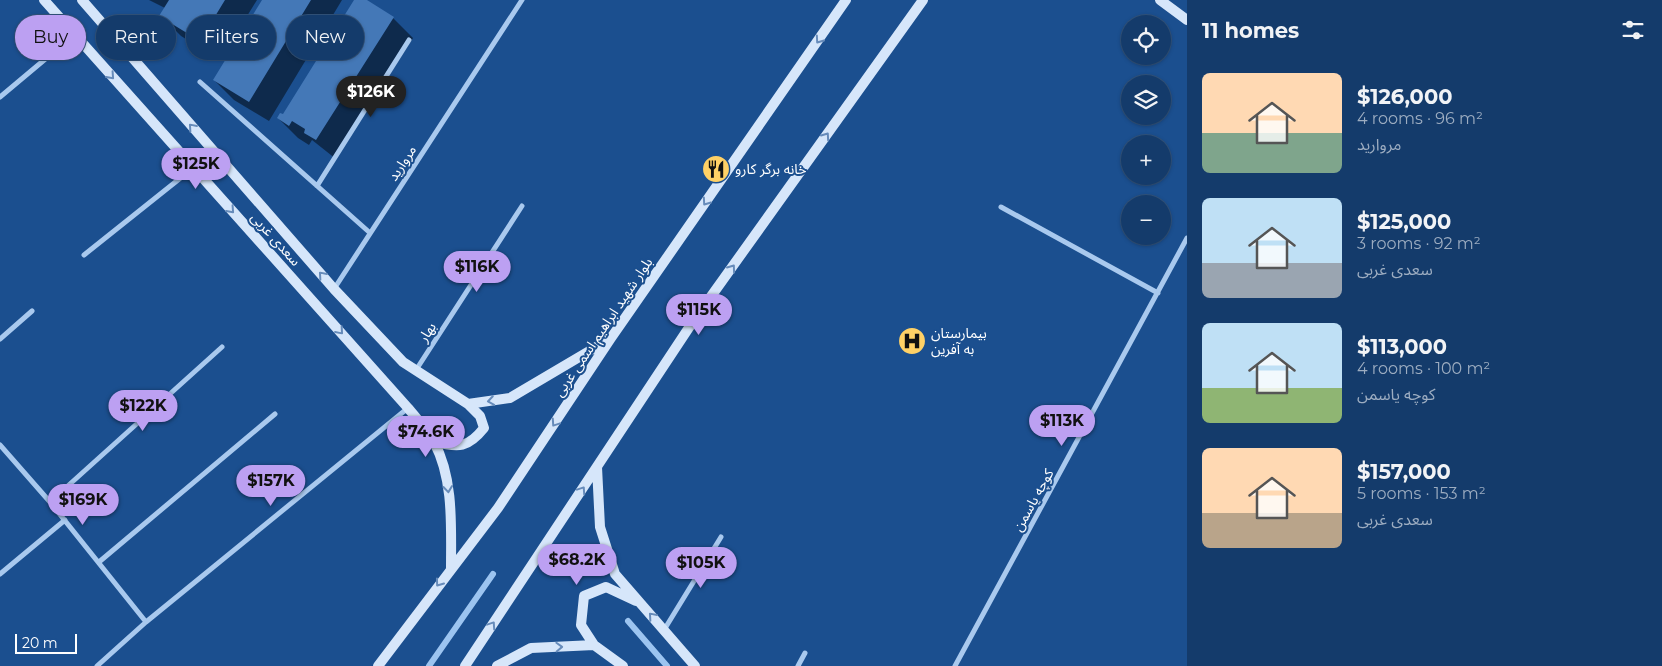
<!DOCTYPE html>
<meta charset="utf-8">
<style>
body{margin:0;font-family:Montserrat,"Noto Sans Arabic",sans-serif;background:#214673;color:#f1f3f6;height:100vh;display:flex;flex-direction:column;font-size:19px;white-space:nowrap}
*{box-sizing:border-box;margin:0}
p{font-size:16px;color:#9dadc1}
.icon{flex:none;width:28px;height:28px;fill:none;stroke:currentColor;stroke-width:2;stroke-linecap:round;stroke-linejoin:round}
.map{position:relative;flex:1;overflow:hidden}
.drawer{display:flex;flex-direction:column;background:#143b6b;width:475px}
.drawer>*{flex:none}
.hud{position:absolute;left:15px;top:15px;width:475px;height:45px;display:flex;gap:10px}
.buttons{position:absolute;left:1121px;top:15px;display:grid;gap:10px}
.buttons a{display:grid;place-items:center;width:50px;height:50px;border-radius:50%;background:#143b6b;box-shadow:0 1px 4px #0004,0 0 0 1px #33557e;font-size:25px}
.scale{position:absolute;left:15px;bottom:12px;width:62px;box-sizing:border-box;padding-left:5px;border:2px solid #fff;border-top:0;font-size:14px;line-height:18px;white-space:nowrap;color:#fff;-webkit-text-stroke:4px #1b4f8f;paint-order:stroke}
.price{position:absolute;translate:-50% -42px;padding:0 11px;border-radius:18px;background:#bca0f2;color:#111;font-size:16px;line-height:32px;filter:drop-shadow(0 1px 2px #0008)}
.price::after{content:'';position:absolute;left:50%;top:30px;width:15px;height:11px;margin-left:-8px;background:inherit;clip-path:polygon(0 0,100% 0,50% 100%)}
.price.on{background:#222;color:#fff}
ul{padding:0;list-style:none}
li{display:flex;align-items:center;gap:15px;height:125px;padding:0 15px}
li span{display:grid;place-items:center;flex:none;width:140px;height:100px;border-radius:8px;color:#555}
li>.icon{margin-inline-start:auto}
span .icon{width:60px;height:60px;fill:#fffc;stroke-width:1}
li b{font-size:21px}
h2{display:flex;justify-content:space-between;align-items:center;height:60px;padding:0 15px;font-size:21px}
.chip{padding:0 18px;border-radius:22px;background:#143b6b;box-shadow:0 1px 4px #0004,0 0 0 1px #33557e;font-size:18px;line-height:45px}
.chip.on{background:#bca0f2;color:#111}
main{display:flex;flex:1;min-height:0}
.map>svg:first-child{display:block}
.shadow{fill:#0007}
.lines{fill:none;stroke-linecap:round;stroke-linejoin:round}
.stream{stroke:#9cc4f0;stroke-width:6}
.building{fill:#4478b7}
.street{stroke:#a9c9ee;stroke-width:5}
.secondary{stroke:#d6e6fa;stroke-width:10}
.oneway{stroke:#668bba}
.labels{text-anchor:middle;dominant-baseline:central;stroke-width:4;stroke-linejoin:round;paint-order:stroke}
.street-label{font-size:14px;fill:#fff;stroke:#1b4f8f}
.poi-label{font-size:14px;fill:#fff;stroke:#1b4f8f;text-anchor:start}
</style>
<main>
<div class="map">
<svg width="1187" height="666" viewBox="0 0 1187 666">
<rect width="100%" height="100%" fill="#1b4f8f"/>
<!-- shadow -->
<path class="shadow" d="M149,0H257L220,60L181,36L161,16L165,8Z
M263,0H342L269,121L234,100L214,80Z
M356,0H365L393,18L413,38L336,159L312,140L309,145L298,138L278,118L283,116Z"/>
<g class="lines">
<!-- stream -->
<path class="stream" d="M628,621L667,666
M429,666L493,574"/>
</g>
<!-- building -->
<path class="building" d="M169,0H225L200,41L159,16Z
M262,0H311L249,102L213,80Z
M354,0H367L394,17L316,140L304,133L305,129L292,121L289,126L277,118L280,113L283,114Z"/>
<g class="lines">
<!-- street -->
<path class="street" d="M200,82L369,232
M0,97L74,35
M317,186L409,40
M1001,207L1158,293
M84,255L193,168
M334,289L522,0
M0,339L32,311
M416,370L522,206
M0,445L50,502L146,622
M50,502L222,347
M99,562L275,414
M0,574L65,520
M664,630L721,537
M97,666L146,622L408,408
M798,666L805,653
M955,666L1187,238"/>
<!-- secondary -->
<path class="secondary" d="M44,0L408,408C417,419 427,430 434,442C454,479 451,527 451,568
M82,0L334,289L403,362L468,404L510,398L608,340
M1160,0L1187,20
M434,442C459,448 468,448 484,428L480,416L468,404
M597,467L600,527L615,574L695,666
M594,645L581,625L584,596L606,587L636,601
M378,666L498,508L611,338L846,0
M465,666L692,323L923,0
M497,666L531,648L594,645L623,666"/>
</g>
<!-- one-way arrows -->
<defs><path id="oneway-chevron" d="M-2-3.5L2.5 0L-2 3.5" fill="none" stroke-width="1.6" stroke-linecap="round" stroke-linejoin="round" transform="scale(1.25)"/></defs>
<g class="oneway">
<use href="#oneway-chevron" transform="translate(819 40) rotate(125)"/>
<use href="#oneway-chevron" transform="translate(111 76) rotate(48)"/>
<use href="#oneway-chevron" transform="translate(192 127) rotate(-131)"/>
<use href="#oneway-chevron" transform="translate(826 136) rotate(-55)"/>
<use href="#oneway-chevron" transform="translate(706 202) rotate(125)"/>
<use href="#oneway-chevron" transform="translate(231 210) rotate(48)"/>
<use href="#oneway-chevron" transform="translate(732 268) rotate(-54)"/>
<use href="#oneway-chevron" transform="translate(322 275) rotate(-131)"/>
<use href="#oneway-chevron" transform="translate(340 331) rotate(49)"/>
<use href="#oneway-chevron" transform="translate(491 401) rotate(171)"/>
<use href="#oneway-chevron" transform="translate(555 423) rotate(124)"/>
<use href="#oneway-chevron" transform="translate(448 489) rotate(84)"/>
<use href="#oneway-chevron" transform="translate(582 490) rotate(-56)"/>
<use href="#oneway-chevron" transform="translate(439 583) rotate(126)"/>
<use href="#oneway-chevron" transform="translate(652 616) rotate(-131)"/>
<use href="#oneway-chevron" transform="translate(492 625) rotate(-56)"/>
<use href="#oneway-chevron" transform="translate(559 647) rotate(-2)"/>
</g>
<!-- icons -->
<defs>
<g id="restaurant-disc" transform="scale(1.4375)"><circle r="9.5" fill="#ffd166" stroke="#1b4f8f"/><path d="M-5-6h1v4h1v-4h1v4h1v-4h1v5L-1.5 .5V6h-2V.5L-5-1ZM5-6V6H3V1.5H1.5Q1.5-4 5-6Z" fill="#111"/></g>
<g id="hospital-disc" transform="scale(1.4375)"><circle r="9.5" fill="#ffd166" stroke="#1b4f8f"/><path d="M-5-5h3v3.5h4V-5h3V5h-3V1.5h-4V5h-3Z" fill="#111"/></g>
</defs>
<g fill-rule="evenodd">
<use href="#restaurant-disc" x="716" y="169"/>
<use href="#hospital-disc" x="912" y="341"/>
</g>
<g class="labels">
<!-- street labels -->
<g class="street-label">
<text transform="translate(402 163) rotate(-57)">مروارید</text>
<text transform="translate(276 239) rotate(48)">سعدی غربی</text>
<text transform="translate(603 327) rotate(-56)">بلوار شهید ابراهیم اسمی غربی</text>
<text transform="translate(427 332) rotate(-57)">بهار</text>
<text transform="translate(1033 500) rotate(-61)">کوچه یاسمن</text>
</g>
<!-- poi labels -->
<g class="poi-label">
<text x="735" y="169">خانه برگر کارو</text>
<text x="931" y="333">بیمارستان<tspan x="931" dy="16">به آفرین</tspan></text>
</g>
</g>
</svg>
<div class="buttons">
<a><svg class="icon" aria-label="locate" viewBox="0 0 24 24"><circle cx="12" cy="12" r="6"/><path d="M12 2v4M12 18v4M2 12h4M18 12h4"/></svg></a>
<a><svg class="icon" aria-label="layers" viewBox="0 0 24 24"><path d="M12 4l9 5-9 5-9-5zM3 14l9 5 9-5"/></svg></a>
<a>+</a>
<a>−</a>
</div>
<div class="scale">20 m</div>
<b class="price on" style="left:371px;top:118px">$126K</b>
<b class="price" style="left:196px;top:190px">$125K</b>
<b class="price" style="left:477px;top:293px">$116K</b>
<b class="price" style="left:699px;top:336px">$115K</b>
<b class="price" style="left:143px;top:432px">$122K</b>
<b class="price" style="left:1062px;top:447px">$113K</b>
<b class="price" style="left:426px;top:458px">$74.6K</b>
<b class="price" style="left:271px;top:507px">$157K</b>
<b class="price" style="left:83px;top:526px">$169K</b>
<b class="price" style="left:577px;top:586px">$68.2K</b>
<b class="price" style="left:701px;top:589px">$105K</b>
<div class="hud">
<a class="chip on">Buy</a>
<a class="chip">Rent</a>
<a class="chip">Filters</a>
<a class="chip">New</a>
</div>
</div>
<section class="drawer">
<h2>11 homes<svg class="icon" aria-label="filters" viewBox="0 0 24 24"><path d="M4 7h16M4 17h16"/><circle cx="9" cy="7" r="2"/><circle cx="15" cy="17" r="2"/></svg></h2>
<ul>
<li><span style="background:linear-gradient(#ffd9b3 60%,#7fa58c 0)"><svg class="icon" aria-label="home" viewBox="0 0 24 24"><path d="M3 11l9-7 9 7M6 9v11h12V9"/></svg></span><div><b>$126,000</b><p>4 rooms · 96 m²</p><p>مروارید</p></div></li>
<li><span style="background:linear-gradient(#bfe0f5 65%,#9aa5b1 0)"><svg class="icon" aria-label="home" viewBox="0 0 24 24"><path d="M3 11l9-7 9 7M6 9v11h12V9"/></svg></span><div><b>$125,000</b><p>3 rooms · 92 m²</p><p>سعدی غربی</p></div></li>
<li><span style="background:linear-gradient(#bfe0f5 65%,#8fb573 0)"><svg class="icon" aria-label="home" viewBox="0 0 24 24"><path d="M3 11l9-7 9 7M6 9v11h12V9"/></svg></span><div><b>$113,000</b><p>4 rooms · 100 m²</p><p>کوچه یاسمن</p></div></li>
<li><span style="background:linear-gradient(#ffd9b3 65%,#b9a48a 0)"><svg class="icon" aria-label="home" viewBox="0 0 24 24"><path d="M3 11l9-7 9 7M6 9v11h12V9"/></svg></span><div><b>$157,000</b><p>5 rooms · 153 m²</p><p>سعدی غربی</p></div></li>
</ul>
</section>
</main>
